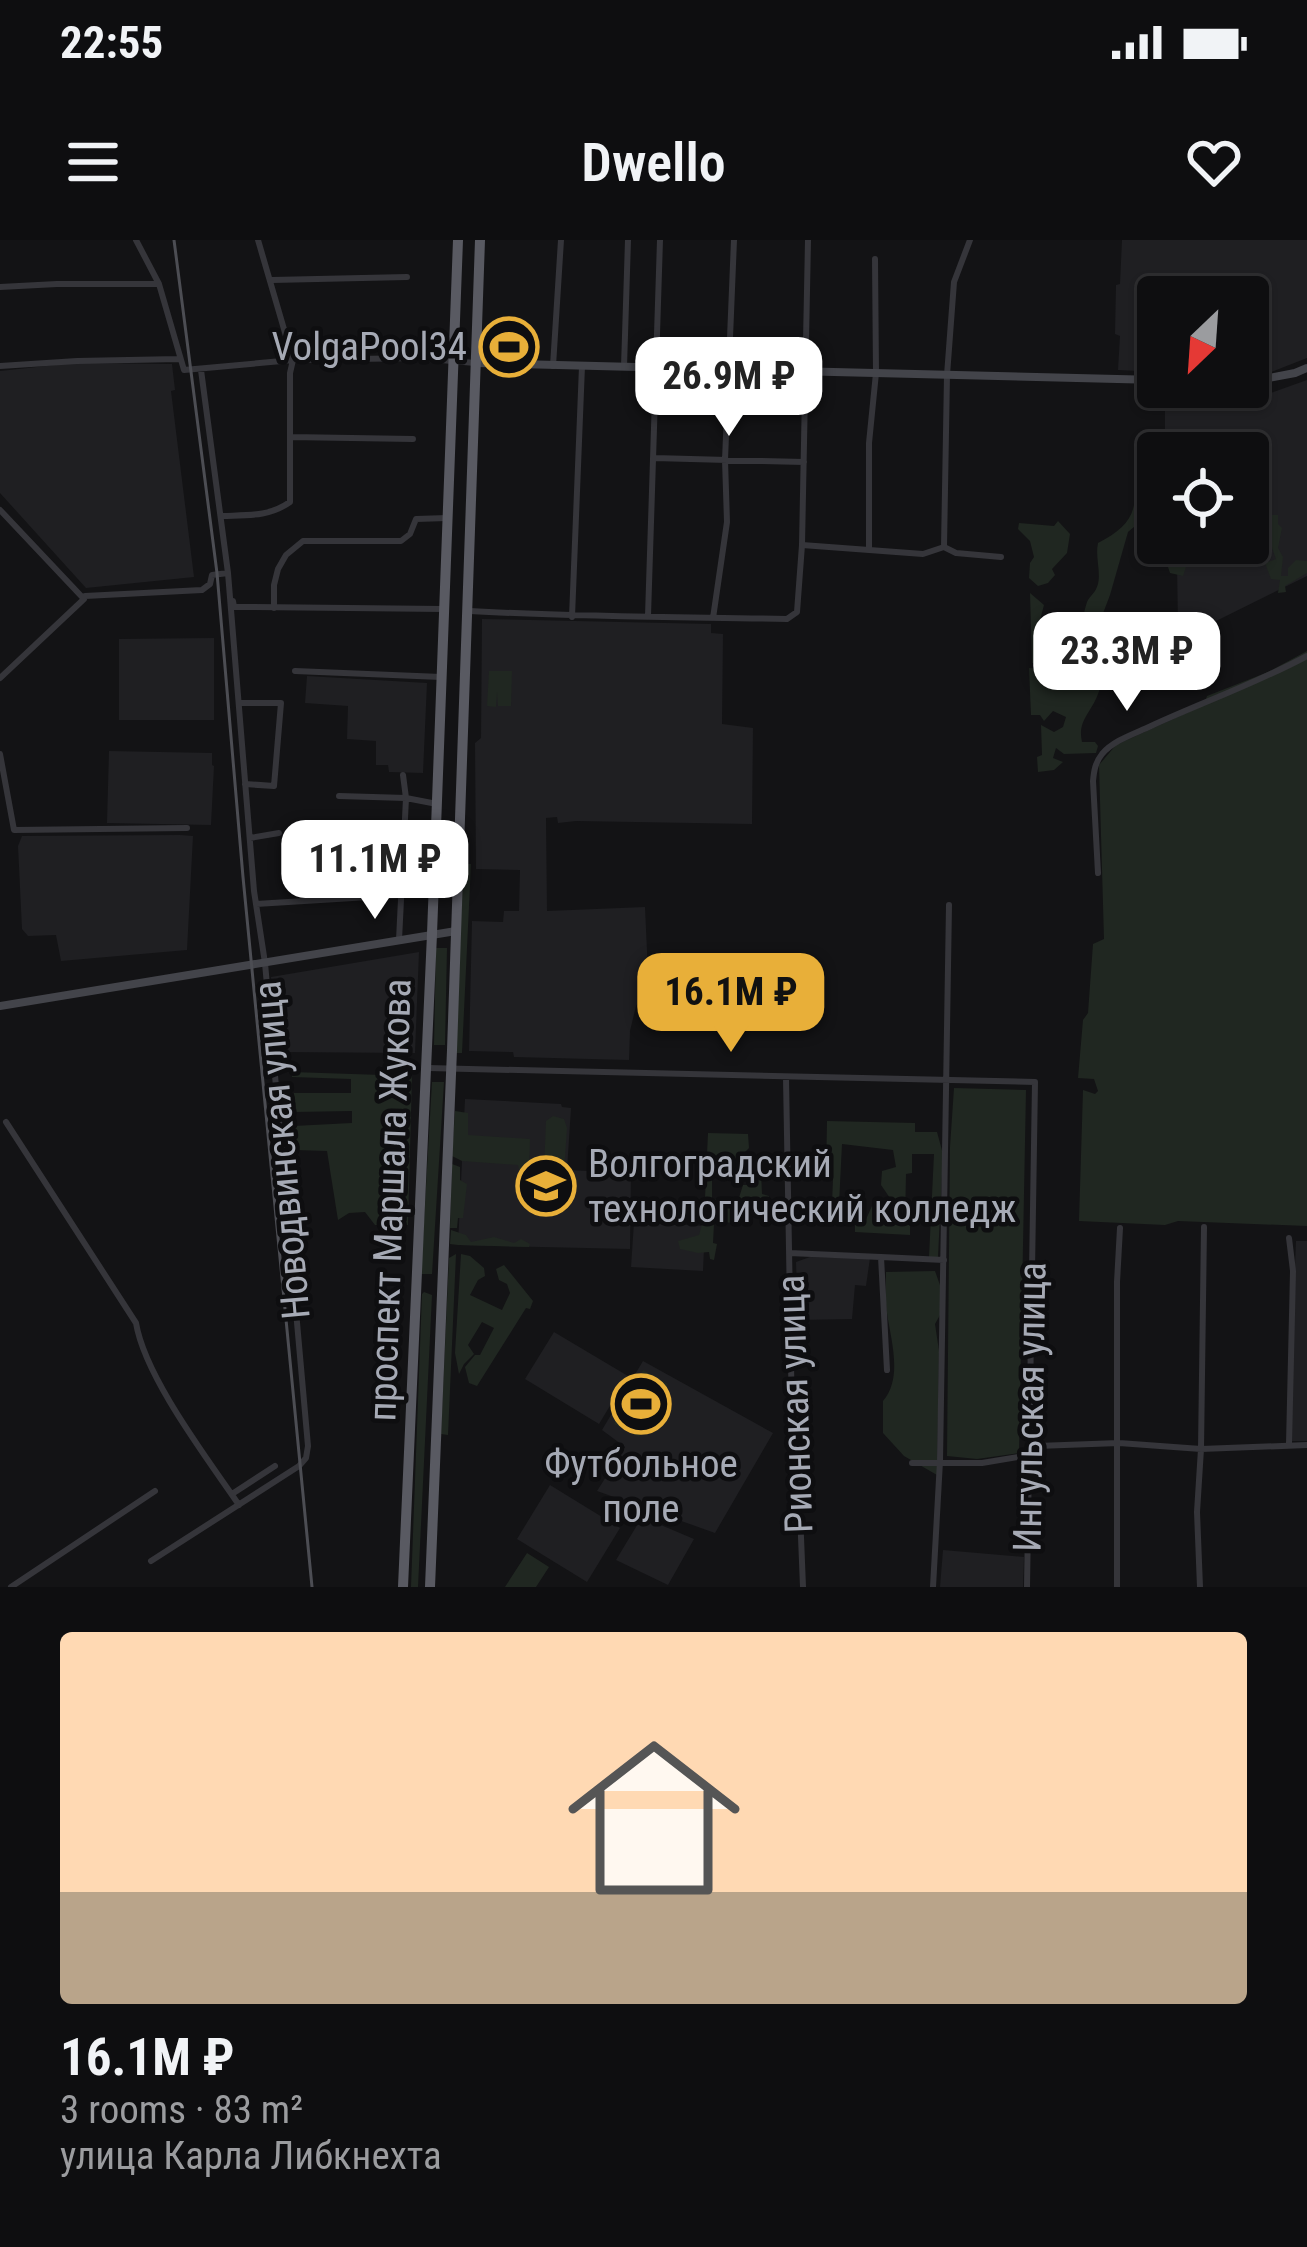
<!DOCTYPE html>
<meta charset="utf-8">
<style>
body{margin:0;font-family:"Roboto Condensed",sans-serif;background:#171719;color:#f1f3f6;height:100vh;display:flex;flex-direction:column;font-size:45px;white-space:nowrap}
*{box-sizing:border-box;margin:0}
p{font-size:39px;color:#9b9c9f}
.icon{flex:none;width:66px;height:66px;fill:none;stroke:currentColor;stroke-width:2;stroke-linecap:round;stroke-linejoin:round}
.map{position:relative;height:1347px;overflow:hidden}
.side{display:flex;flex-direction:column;background:#0e0e10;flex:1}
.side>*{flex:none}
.needle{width:78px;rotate:205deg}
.buttons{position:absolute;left:1137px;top:36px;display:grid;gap:24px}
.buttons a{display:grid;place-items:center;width:132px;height:132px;border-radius:12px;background:#0e0e10;box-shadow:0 3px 9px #0004,0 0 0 3px #2e2e30;font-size:60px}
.price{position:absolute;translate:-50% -102px;padding:0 27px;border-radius:24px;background:#fff;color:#222;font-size:39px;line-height:78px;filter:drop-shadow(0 3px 6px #0008)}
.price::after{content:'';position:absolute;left:50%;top:72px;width:36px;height:27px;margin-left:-18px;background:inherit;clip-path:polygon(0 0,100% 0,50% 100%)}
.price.current{background:#e8af39;color:#111}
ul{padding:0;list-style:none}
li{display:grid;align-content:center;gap:24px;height:636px;padding:0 60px}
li+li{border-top:3px solid #2e2e30}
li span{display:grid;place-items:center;height:372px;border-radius:12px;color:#555}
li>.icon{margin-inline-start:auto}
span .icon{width:216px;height:216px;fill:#fffc;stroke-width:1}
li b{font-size:51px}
.status{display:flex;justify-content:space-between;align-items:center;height:84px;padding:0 60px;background:#0e0e10;direction:ltr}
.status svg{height:33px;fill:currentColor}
header{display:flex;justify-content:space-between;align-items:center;height:156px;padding:0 60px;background:#0e0e10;font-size:54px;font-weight:600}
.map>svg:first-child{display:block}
.built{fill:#1f1f22}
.green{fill:#202721}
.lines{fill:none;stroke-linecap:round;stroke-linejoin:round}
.minor{stroke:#35353a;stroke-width:6}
.secondary{stroke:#43444a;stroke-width:8}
.trunk{stroke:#595a62;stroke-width:10}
.tram{stroke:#4c4d53;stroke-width:3}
.labels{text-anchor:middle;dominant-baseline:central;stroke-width:9;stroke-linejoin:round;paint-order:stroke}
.poi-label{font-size:39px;fill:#a6aab5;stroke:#0e0e10;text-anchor:end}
.street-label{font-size:39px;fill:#a6aab5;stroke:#0e0e10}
</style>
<div class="status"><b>22:55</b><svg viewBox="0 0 49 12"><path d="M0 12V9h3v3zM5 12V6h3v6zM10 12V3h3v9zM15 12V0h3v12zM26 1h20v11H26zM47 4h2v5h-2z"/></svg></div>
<header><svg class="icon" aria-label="menu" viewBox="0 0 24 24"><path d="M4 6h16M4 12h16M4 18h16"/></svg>Dwello<svg class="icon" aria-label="heart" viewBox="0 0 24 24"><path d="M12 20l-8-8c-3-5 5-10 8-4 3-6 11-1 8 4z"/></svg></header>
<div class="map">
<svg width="1307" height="1347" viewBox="0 0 1307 1347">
<rect width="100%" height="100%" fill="#131315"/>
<!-- built -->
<path class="built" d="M1122,0H1307V118L1261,136L1248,135V57H1158V132L1118,130L1120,96L1115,94L1116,45L1120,44Z
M74,123L172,124L175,150L171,151L194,337L86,348L0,253V131Z
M1307,140V336L1204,387H1178L1177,323L1180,309L1175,303H1248V213H1172L1173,203L1165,195V153L1265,155Z
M482,379L711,384V393L723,394L722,484L753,488L752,584L576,581L558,583L557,577L546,578L547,671L645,667L649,755L642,756L636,766L630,791L629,820L514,817L513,812L469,811L472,681L503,682L504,671H519L520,630L476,629L475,503L481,498Z
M214,398V480H119V399Z
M307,436L427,443L423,533L389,532L388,525H376V501L347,499L348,466L305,463Z
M109,511L212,513V525L214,526L211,585L107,583Z
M180,595L193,596L187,710L61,721L56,695L28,696L22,689L18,606L22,596Z
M419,712L415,813L279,812L271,737Z
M465,859L561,864L562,867L571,868L567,930L631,933L630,1009L458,1005Z
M634,982L705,986L703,1031L631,1027Z
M1296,1001H1307V1201H1288Z
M810,1017L870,1018L866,1046L855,1045L852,1079L798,1080L796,1022Z
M554,1092L628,1136L599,1184L525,1139Z
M643,1121L773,1193L715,1293L597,1251L625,1207L602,1190Z
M550,1245L620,1288L587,1342L517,1299Z
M642,1277L694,1299L668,1345L616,1320Z
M943,1310L1024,1317L1023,1347H940Z"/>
<!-- green -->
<path class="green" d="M1158,234V303H1175L1179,309L1176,324L1186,327L1183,336L1170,333L1168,327L1153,326V286L1141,281L1128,292L1110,355L1099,384L1102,406L1110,422L1098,424L1086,413C1082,396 1081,379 1087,362C1091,354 1095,354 1098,344C1101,331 1095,317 1098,303C1127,288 1139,274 1134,240L1141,252L1143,271L1151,269L1150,260Z
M1248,275H1278V284L1282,288L1278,308L1283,317L1281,336H1288V328L1296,320L1307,321V333L1285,346L1286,352L1278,353L1280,340L1271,339L1265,323L1276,319L1271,305L1272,295H1248Z
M1058,281L1070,294L1067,313L1052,329L1055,335L1048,343L1038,346L1029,338L1030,323L1034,317L1030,301L1018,289L1019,283L1054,286Z
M1030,353L1044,365L1040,380L1054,409L1055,424L1032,423Z
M1307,411V986L1178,981L1165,985L1079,981L1083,850L1095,854L1098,851L1094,839L1078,838L1083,780L1088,773L1093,704L1104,699L1099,525L1116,505L1204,465L1207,456L1268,432Z
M1029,428L1104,433C1102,440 1101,447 1098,454C1091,473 1077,481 1082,502H1095L1098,506L1096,513L1064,514L1056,508L1053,518L1063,522L1054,530L1038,532L1037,517L1042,515L1041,485L1054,492L1063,487L1066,477L1053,471L1044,481L1040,475H1031Z
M489,431H512L511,466H498L497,452L496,467L487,466Z
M463,624H471L462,813H456Z
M436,708H447L445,805H434Z
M292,832L412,836L408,985H375L365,972L349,973L338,980L327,911L295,910L293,886L352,883V871L294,872V853H351V839L292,837Z
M432,842H444L432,1034H421Z
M954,848L1026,850L1019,1213L977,1219L947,1216L950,907Z
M455,871L468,873V895L530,899L529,931L519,929L518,925L462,921L452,916Z
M553,876L564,879L567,888L564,932L544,930L546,881Z
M827,881L915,883V892H937L943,914L938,1017H929L934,914H912V933L906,934L905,982L910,986V995L855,992V984L863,986L872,966L882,968L888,975L893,968L892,961L881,945L882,931L896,927L893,910L842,904L839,964L832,963L833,939L826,938Z
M708,893L748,894L749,908L744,913L743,923L712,922V958H705Z
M452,924L460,927V940L467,944L463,978H458L457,988H450Z
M749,930L761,932L762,954L769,956V969H765V960H759L757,974L749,973L743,968L737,983L721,982L715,959L738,961L743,945H749Z
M704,977L710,978L714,984L713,1003L717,1004L714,1020L710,1019L709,1012L698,1013L680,1009L678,1001L699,995Z
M451,990L466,995L471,1002L494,997L514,1003L521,999L530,1004L529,1007L458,1005L450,1004Z
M456,1014L448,1195L441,1194L449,1018Z
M461,1014L470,1016L484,1028L485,1036L478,1040L470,1055L502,1070L510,1053L507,1044L499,1040L496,1029L504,1025L533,1061L530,1069L526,1068L477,1146L469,1143L465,1127L475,1115H480L494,1088L482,1082L468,1105L474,1114L464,1124L459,1134L455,1113Z
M935,1031L941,1048L940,1075L935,1084L939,1111L937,1235L904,1216L883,1193V1161C903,1138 891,1101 887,1073C885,1060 886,1045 886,1032Z
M424,1052L432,1055L418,1347H411L422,1054Z
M643,1130L668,1144L639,1197L614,1184Z
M527,1313L549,1327L536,1347H505Z"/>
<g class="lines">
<!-- minor -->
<path class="minor" d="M136,0L159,44L184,130L293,120L418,118L475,123
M272,40L407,37
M0,47L57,44H159
M0,126L77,121L179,119
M553,126L561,0
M624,127L628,0
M290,197L413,199
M654,218L804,222
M0,270L84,359L85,356L202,350L210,344L212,335L228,333
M222,276C247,275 269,277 290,262V133L293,120L258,0
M802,305L923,314L944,307L956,313L1001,317
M944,307L947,135L954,42L970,0
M869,310V203L876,133L875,19
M233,361L234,367H254L443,369
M274,368V345L278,329L286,315L303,301H401L410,294L416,279L447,278
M470,371C575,377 681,377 787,379L797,372L802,305L808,0
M648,376L660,0
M572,377L582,126
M713,378L727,282L725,220L734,0
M295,431L441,437
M0,438L84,359
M240,463H281L274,546L245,544
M0,514L14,590L187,588
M339,556L406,558L437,564
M250,598L279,593
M1098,633L1093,541C1094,531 1095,523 1102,514C1114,500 1134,494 1151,486C1203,462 1257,443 1307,416
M256,664L401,655
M399,700L406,558L403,535
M428,828L1035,842L1027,1347
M786,838L792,1179L800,1272L803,1347
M6,882L136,1083C145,1137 207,1218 239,1265
M789,1013L881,1017
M887,1130L881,1017L944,1020
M1289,1204L1293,1031L1289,998
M912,1223H982L1030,1215L1037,1206L1119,1203L1201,1209L1307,1205
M232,1254L275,1226
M151,1321L299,1226L306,1218L308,1206L265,723L254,651L228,333L201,130
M11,1347L155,1251
M933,1347L940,1221L949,665
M1117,1347V1042L1120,988
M1200,1347L1197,1272L1201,1209L1204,987"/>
<!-- secondary -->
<path class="secondary" d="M476,123L1158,140
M1248,142L1295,133L1307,128
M0,766L456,691"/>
<!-- trunk -->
<path class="trunk" d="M403,1347L432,694L458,0
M430,1347L452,810L480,0"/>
<!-- tram -->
<path class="tram" d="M174,0L217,333L243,637L312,1347"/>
</g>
<!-- icons -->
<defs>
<g id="stadium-ring" transform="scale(3)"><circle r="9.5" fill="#0e0e10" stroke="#e8af39" stroke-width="1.5"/><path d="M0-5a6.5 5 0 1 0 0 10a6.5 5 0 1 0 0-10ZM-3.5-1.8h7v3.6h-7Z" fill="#e8af39"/></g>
<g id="university-ring" transform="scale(3)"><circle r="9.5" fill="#0e0e10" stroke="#e8af39" stroke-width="1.5"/><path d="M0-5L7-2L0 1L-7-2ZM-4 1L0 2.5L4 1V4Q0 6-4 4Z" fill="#e8af39"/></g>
</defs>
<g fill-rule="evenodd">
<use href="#stadium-ring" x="509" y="107"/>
<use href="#university-ring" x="546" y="946"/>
<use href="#stadium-ring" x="641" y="1164"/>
</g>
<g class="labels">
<!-- poi labels -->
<g class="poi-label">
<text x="467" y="107">VolgaPool34</text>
<text x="588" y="924" text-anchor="start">Волгоградский<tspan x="588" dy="45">технологический колледж</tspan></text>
<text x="641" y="1224" text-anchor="middle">Футбольное<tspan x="641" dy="45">поле</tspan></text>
</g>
<!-- street labels -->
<g class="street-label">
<text transform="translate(282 910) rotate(-95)">Новодвинская улица</text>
<text transform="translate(390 960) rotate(-88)">проспект Маршала Жукова</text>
<text transform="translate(795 1164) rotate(-92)">Рионская улица</text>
<text transform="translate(1030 1167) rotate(-89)">Ингульская улица</text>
</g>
</g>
</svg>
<div class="buttons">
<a><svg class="needle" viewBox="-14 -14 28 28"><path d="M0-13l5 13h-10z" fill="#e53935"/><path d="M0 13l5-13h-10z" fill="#9b9c9f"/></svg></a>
<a><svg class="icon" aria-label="locate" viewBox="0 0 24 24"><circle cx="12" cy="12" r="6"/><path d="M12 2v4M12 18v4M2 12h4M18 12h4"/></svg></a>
</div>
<b class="price" style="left:729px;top:199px">26.9M ₽</b>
<b class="price" style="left:1127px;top:474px">23.3M ₽</b>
<b class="price" style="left:375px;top:682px">11.1M ₽</b>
<b class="price current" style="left:731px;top:815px">16.1M ₽</b>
</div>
<section class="side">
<ul>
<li><span style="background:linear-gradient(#ffd9b3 70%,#b9a48a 0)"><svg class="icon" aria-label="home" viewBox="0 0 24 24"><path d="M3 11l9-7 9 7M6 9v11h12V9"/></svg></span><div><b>16.1M ₽</b><p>3 rooms · 83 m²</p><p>улица Карла Либкнехта</p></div></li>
</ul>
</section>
